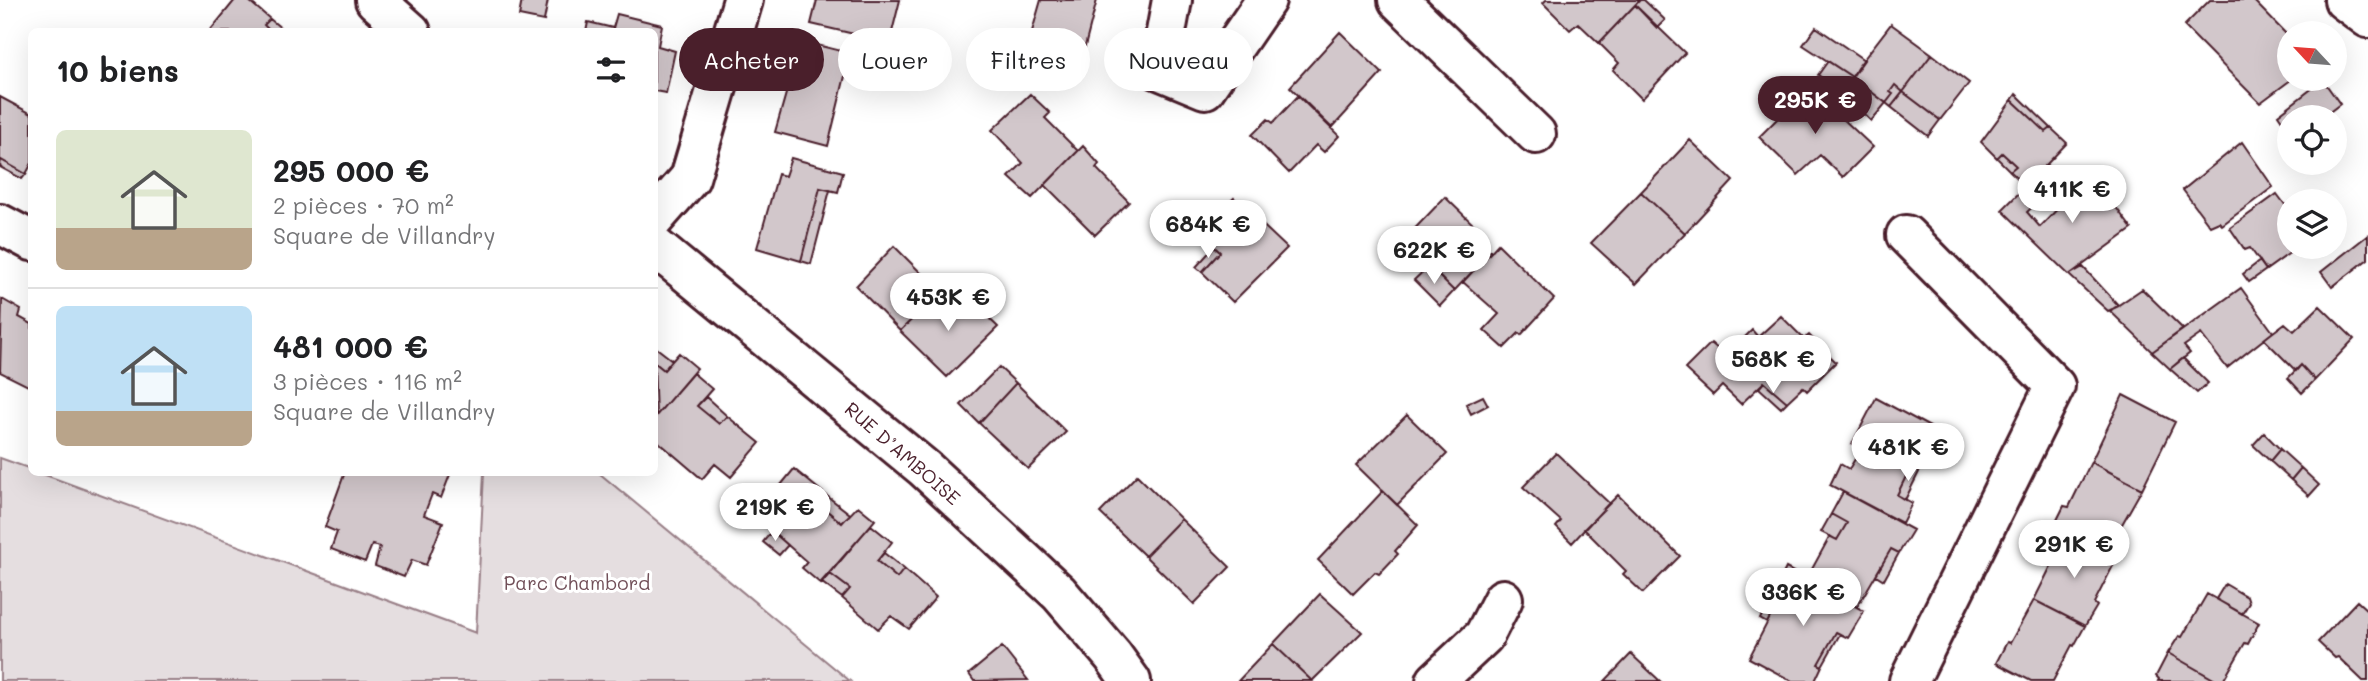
<!DOCTYPE html>
<html lang="fr">
<meta charset="utf-8">
<style>
body{margin:0;font-family:Mali,sans-serif;background:#f2f2f2;color:#202124;height:100vh;display:flex;flex-direction:column;font-size:26px;white-space:nowrap}
*{box-sizing:border-box;margin:0}
p{font-size:23px;color:#757577}
.icon{flex:none;width:38px;height:38px;fill:none;stroke:currentColor;stroke-width:2;stroke-linecap:round;stroke-linejoin:round}
.map{position:relative;flex:1;overflow:hidden}
.panel{position:absolute;left:28px;top:28px;width:630px;height:448px;display:flex;flex-direction:column;background:#fff;border-radius:10px;box-shadow:0 7px 28px #0002}
.panel>*{flex:none}
.top-card{position:absolute;left:679px;top:28px;width:665px;height:63px;display:flex;gap:14px}
.needle{width:46px;rotate:296deg}
.fabs{position:absolute;left:2277px;top:21px;display:grid;gap:14px}
.fabs a{display:grid;place-items:center;width:70px;height:70px;border-radius:50%;background:#fff;box-shadow:0 7px 28px #0002;font-size:35px}
.price{position:absolute;translate:-50% -60px;padding:0 16px;border-radius:24px;background:#fff;color:#222;font-size:23px;line-height:46px;filter:drop-shadow(0 2px 4px #0008)}
.price::after{content:'';position:absolute;left:50%;top:42px;width:21px;height:16px;margin-left:-10px;background:inherit;clip-path:polygon(0 0,100% 0,50% 100%)}
.price.on{background:#4a1f2b;color:#fff}
ul{padding:0;list-style:none}
li{display:flex;align-items:center;gap:21px;height:175px;padding:0 28px}
li+li{border-top:2px solid #e0e0e0}
li span{display:grid;place-items:center;flex:none;width:196px;height:140px;border-radius:10px;color:#555}
li>.icon{margin-inline-start:auto}
span .icon{width:84px;height:84px;fill:#fffc;stroke-width:1}
li b{font-size:30px}
h2{display:flex;justify-content:space-between;align-items:center;height:84px;padding:0 28px;font-size:30px}
.chip{padding:0 24px;border-radius:32px;background:#fff;box-shadow:0 7px 28px #0002;font-size:24px;line-height:63px}
.chip.on{background:#4a1f2b;color:#fff}
.map>svg:first-child{display:block}
.green{fill:#e5dee0;stroke:#987e86;stroke-width:2}
.building{fill:#d2c7cb;stroke:#4a1f2b;stroke-width:2}
.lines{fill:none;stroke-linecap:round;stroke-linejoin:round}
.minor-casing{stroke:#4a1f2b;stroke-width:44}
.secondary-casing{stroke:#4a1f2b;stroke-width:44}
.minor{stroke:#fff;stroke-width:38}
.secondary{stroke:#fff;stroke-width:38}
.labels{text-anchor:middle;dominant-baseline:central;stroke-width:6;stroke-linejoin:round;paint-order:stroke}
.street-label{font-size:19px;fill:#4a1f2b;stroke:#fff}
.park-label{font-size:19px;fill:#714f58;stroke:#fff}
</style>
<div class="map">
<svg width="2368" height="681" viewBox="0 0 2368 681">
<rect width="100%" height="100%" fill="#fff"/>
<filter id="ink" filterUnits="userSpaceOnUse"><feTurbulence type="fractalNoise" baseFrequency=".0143" numOctaves="2"/><feDisplacementMap in="SourceGraphic" scale="14" xChannelSelector="R" yChannelSelector="G"/><feConvolveMatrix kernelMatrix="1 2 1 2 8 2 1 2 1" color-interpolation-filters="sRGB"/></filter>
<g filter="url(#ink)">
<!-- green -->
<path class="green" d="M0,458L31,469L32,472L40,473L476,633L484,473H599L850,681H0Z"/>
<!-- building -->
<path class="building" d="M235,0H248L270,19L264,25L271,32H209Z
M522,0H548L544,21L519,16Z
M817,0H900L891,36L869,31L867,37L811,24Z
M1041,0H1097L1081,62L1027,49Z
M1546,0H1640L1599,43L1578,23L1570,30L1543,3Z
M1640,0H1644L1665,20L1657,28L1635,5Z
M2210,0H2253L2289,37V79H2292L2260,103L2184,26Z
M1635,5L1685,53L1642,99L1613,70L1619,63L1599,43Z
M617,14L662,25L658,46L675,51L666,93L654,91V32H586L588,22L613,28Z
M270,19L282,29L285,32H271L264,25Z
M1891,24L1932,54L1903,92L1895,85L1890,92L1893,94L1886,103L1852,77L1857,68Z
M1816,27L1864,60L1852,77L1803,45Z
M1340,32L1382,73L1332,128L1290,87Z
M801,41L865,57L860,79L845,76L828,146L775,132Z
M1932,54L1969,83L1940,120L1903,92Z
M1828,61L1852,77L1841,91L1818,75Z
M1852,77L1886,103L1871,121L1841,91Z
M2323,80L2340,104L2323,117H2289V131L2278,115Z
M1895,85L1903,92L1891,107L1886,103L1893,94L1890,92Z
M1809,87L1873,147L1843,177L1820,155L1798,175L1759,137Z
M1903,92L1940,120L1928,136L1891,107Z
M1030,94L1050,113L1045,118L1078,151L1032,198L1009,177L1023,163L992,130Z
M2016,94L2051,128L2046,132L2012,100Z
M1298,96L1339,136L1324,152L1316,145L1289,173L1252,135L1268,119L1273,123Z
M0,97L32,114V163L26,174L1,160L0,162Z
M2012,100L2046,132L2051,128L2067,143L2026,186L2010,171L2016,166L2002,153L1997,158L1981,142Z
M1690,140L1733,181L1685,233L1641,192Z
M2242,142L2273,187L2222,225L2219,222L2210,226L2183,190Z
M1083,146L1099,164L1096,168L1129,202L1095,235L1045,185Z
M2002,153L2016,166L2010,171L1997,158Z
M791,158L843,172L838,192L820,188L801,261L757,248L778,174L785,176Z
M1,160L26,174L22,179L0,167Z
M2092,175L2132,229L2069,275L2002,210L2026,186L2028,187L2041,199L2027,212L2040,227L2070,196L2069,194Z
M820,188L830,190L811,264L801,261Z
M1641,192L1685,233L1636,284L1591,243Z
M2277,194L2289,210V247H2298L2266,270L2250,248L2245,250L2230,228Z
M1445,197L1474,225L1469,232L1491,252L1454,291L1403,241Z
M1234,198L1287,248L1233,302L1202,272L1220,252L1199,232Z
M2368,235V259L2332,287L2321,272Z
M1498,244L1554,299L1521,335L1519,333L1504,348L1484,330L1499,314L1463,282Z
M894,246L940,292L900,331L856,286Z
M1214,247L1220,252L1202,272L1196,267Z
M2260,261L2266,270L2249,282L2243,274Z
M1429,266L1454,291L1440,306L1414,280Z
M2083,267L2119,306L2108,311L2069,275Z
M2241,288L2273,332L2227,368L2201,334L2184,346L2190,353L2170,369L2152,352Z
M2142,289L2183,329L2152,352L2110,311Z
M940,292L966,318L977,307L998,327L947,377L900,331Z
M2,299L21,310L19,317L32,324V388L0,372Z
M2320,306L2354,339L2315,380L2301,365L2296,371L2264,339L2285,323L2294,331Z
M1781,316L1804,339L1809,335L1836,362L1807,391L1803,387L1787,402L1764,382L1741,404L1722,386L1713,395L1685,369L1711,343L1726,356L1752,330L1758,337Z
M654,346L672,360L664,370L654,362Z
M679,353L697,368L656,416L654,362L664,370Z
M2183,358L2208,383L2197,393L2170,369Z
M2301,365L2315,380L2302,393L2288,378Z
M999,367L1016,383L979,423L961,405Z
M693,373L712,389L697,406L719,424L727,416L760,443L731,477L715,464L702,479L654,438V418Z
M1764,382L1787,402L1781,408L1759,388Z
M1016,383L1066,432L1028,469L979,423Z
M2123,395L2175,422L2142,489L2091,462Z
M1483,396L1488,405L1471,414L1466,404Z
M706,397L727,416L719,424L697,406Z
M1876,398L1930,427L1897,495L1912,503L1902,523L1830,485L1840,464L1849,469L1861,449L1852,444Z
M1407,415L1447,454L1397,505L1356,465Z
M2264,433L2280,449L2270,461L2253,445Z
M2280,449L2301,468L2291,480L2270,461Z
M1556,453L1609,503L1572,543L1556,527L1561,521L1523,487Z
M2091,462L2142,489L2104,556L2053,528L2064,506L2069,507Z
M1911,466L1920,470L1905,500L1897,495Z
M2301,468L2319,485L2309,496L2291,480Z
M794,469L827,496L820,505L842,523L858,506L875,520L821,584L802,568L807,562L772,531L784,515L767,502Z
M345,472H451L441,498L432,494L424,515L443,522L426,565L412,560L404,577L375,566L380,547L372,545L365,562L331,549L337,532L325,527Z
M1137,475L1181,519L1145,556L1100,513Z
M1383,491L1418,525L1395,551L1398,554L1379,574L1375,572L1353,594L1318,560Z
M1843,492L1913,530L1899,553L1891,549L1857,607L1806,580L1830,536L1837,540L1847,523L1831,514Z
M1618,495L1680,556L1643,593L1623,574L1626,571L1584,529Z
M827,496L850,514L842,523L820,505Z
M1831,514L1847,523L1837,540L1821,532Z
M1181,519L1230,567L1194,604L1145,556Z
M871,525L892,542L877,561L897,578L904,569L936,597L909,629L891,616L878,629L842,598L850,589L829,573Z
M772,531L788,545L779,555L763,542Z
M2063,534L2115,562L2094,603L2097,606L2085,626L2034,600L2056,556L2053,554Z
M1891,549L1899,553L1884,580L1876,575Z
M884,553L904,569L897,578L877,561Z
M1786,568L1864,611L1848,638L1836,632L1818,664L1822,666L1815,681H1792L1749,658L1779,600L1772,596Z
M829,573L850,589L842,598L821,582Z
M2225,584L2247,597L2249,603L2242,614L2216,599Z
M1320,594L1362,632L1312,681L1273,644Z
M2207,594L2259,623L2248,644L2245,643L2223,681H2217L2168,653L2179,636L2182,637Z
M1772,596L1779,600L1767,623L1760,619Z
M2034,600L2085,626L2074,646L2072,645L2053,681H2031L1996,663L2007,642L2010,643Z
M2357,601L2368,611V681H2363L2338,657L2335,658L2318,642Z
M1836,632L1840,634L1822,666L1818,664Z
M1273,644L1312,681H1238Z
M1002,647L1028,680L974,681L969,674Z
M2168,653L2217,681H2158L2159,679L2156,676Z
M1631,654L1660,681H1605Z"/>
<g class="lines">
<!-- minor casing -->
<g class="minor-casing">
<path id="minor" d="M375,0L411,32
M1172,0L1159,70L1205,89L1266,0
M1398,0L1536,134
M654,219L690,178L743,0
M0,224L32,241
M1906,235L2055,386L1909,681
M654,246L924,468L1059,593L1113,656L1131,681
M1436,681L1484,636L1503,599"/>
</g>
<!-- secondary casing -->
<g class="secondary-casing">
<path id="secondary" d="M2344,0L2368,18"/>
</g>
<!-- minor -->
<use href="#minor" class="minor"/>
<!-- secondary -->
<use href="#secondary" class="secondary"/>
</g>
</g>
<g class="labels">
<!-- street labels -->
<g class="street-label">
<text transform="translate(903 453) rotate(41)">RUE D’AMBOISE</text>
</g>
<!-- park labels -->
<g class="park-label">
<text x="577" y="582">Parc Chambord</text>
</g>
</g>
</svg>
<div class="fabs">
<a><svg class="needle" viewBox="-14 -14 28 28"><path d="M0-13l5 13h-10z" fill="#e53935"/><path d="M0 13l5-13h-10z" fill="#757577"/></svg></a>
<a><svg class="icon" aria-label="locate" viewBox="0 0 24 24"><circle cx="12" cy="12" r="6"/><path d="M12 2v4M12 18v4M2 12h4M18 12h4"/></svg></a>
<a><svg class="icon" aria-label="layers" viewBox="0 0 24 24"><path d="M12 4l9 5-9 5-9-5zM3 14l9 5 9-5"/></svg></a>
</div>
<b class="price on" style="left:1815px;top:136px">295K €</b>
<b class="price" style="left:2072px;top:225px">411K €</b>
<b class="price" style="left:1208px;top:260px">684K €</b>
<b class="price" style="left:1434px;top:286px">622K €</b>
<b class="price" style="left:948px;top:333px">453K €</b>
<b class="price" style="left:1773px;top:395px">568K €</b>
<b class="price" style="left:1908px;top:483px">481K €</b>
<b class="price" style="left:775px;top:543px">219K €</b>
<b class="price" style="left:2074px;top:580px">291K €</b>
<b class="price" style="left:1803px;top:628px">336K €</b>
<div class="top-card">
<a class="chip on">Acheter</a>
<a class="chip">Louer</a>
<a class="chip">Filtres</a>
<a class="chip">Nouveau</a>
</div>
<section class="panel">
<h2>10 biens<svg class="icon" aria-label="filters" viewBox="0 0 24 24"><path d="M4 7h16M4 17h16"/><circle cx="9" cy="7" r="2"/><circle cx="15" cy="17" r="2"/></svg></h2>
<ul>
<li><span style="background:linear-gradient(#dfe7d0 70%,#b9a48a 0)"><svg class="icon" aria-label="home" viewBox="0 0 24 24"><path d="M3 11l9-7 9 7M6 9v11h12V9"/></svg></span><div><b>295 000 €</b><p>2 pièces · 70 m²</p><p>Square de Villandry</p></div></li>
<li><span style="background:linear-gradient(#bfe0f5 75%,#b9a48a 0)"><svg class="icon" aria-label="home" viewBox="0 0 24 24"><path d="M3 11l9-7 9 7M6 9v11h12V9"/></svg></span><div><b>481 000 €</b><p>3 pièces · 116 m²</p><p>Square de Villandry</p></div></li>
</ul>
</section>
</div>
